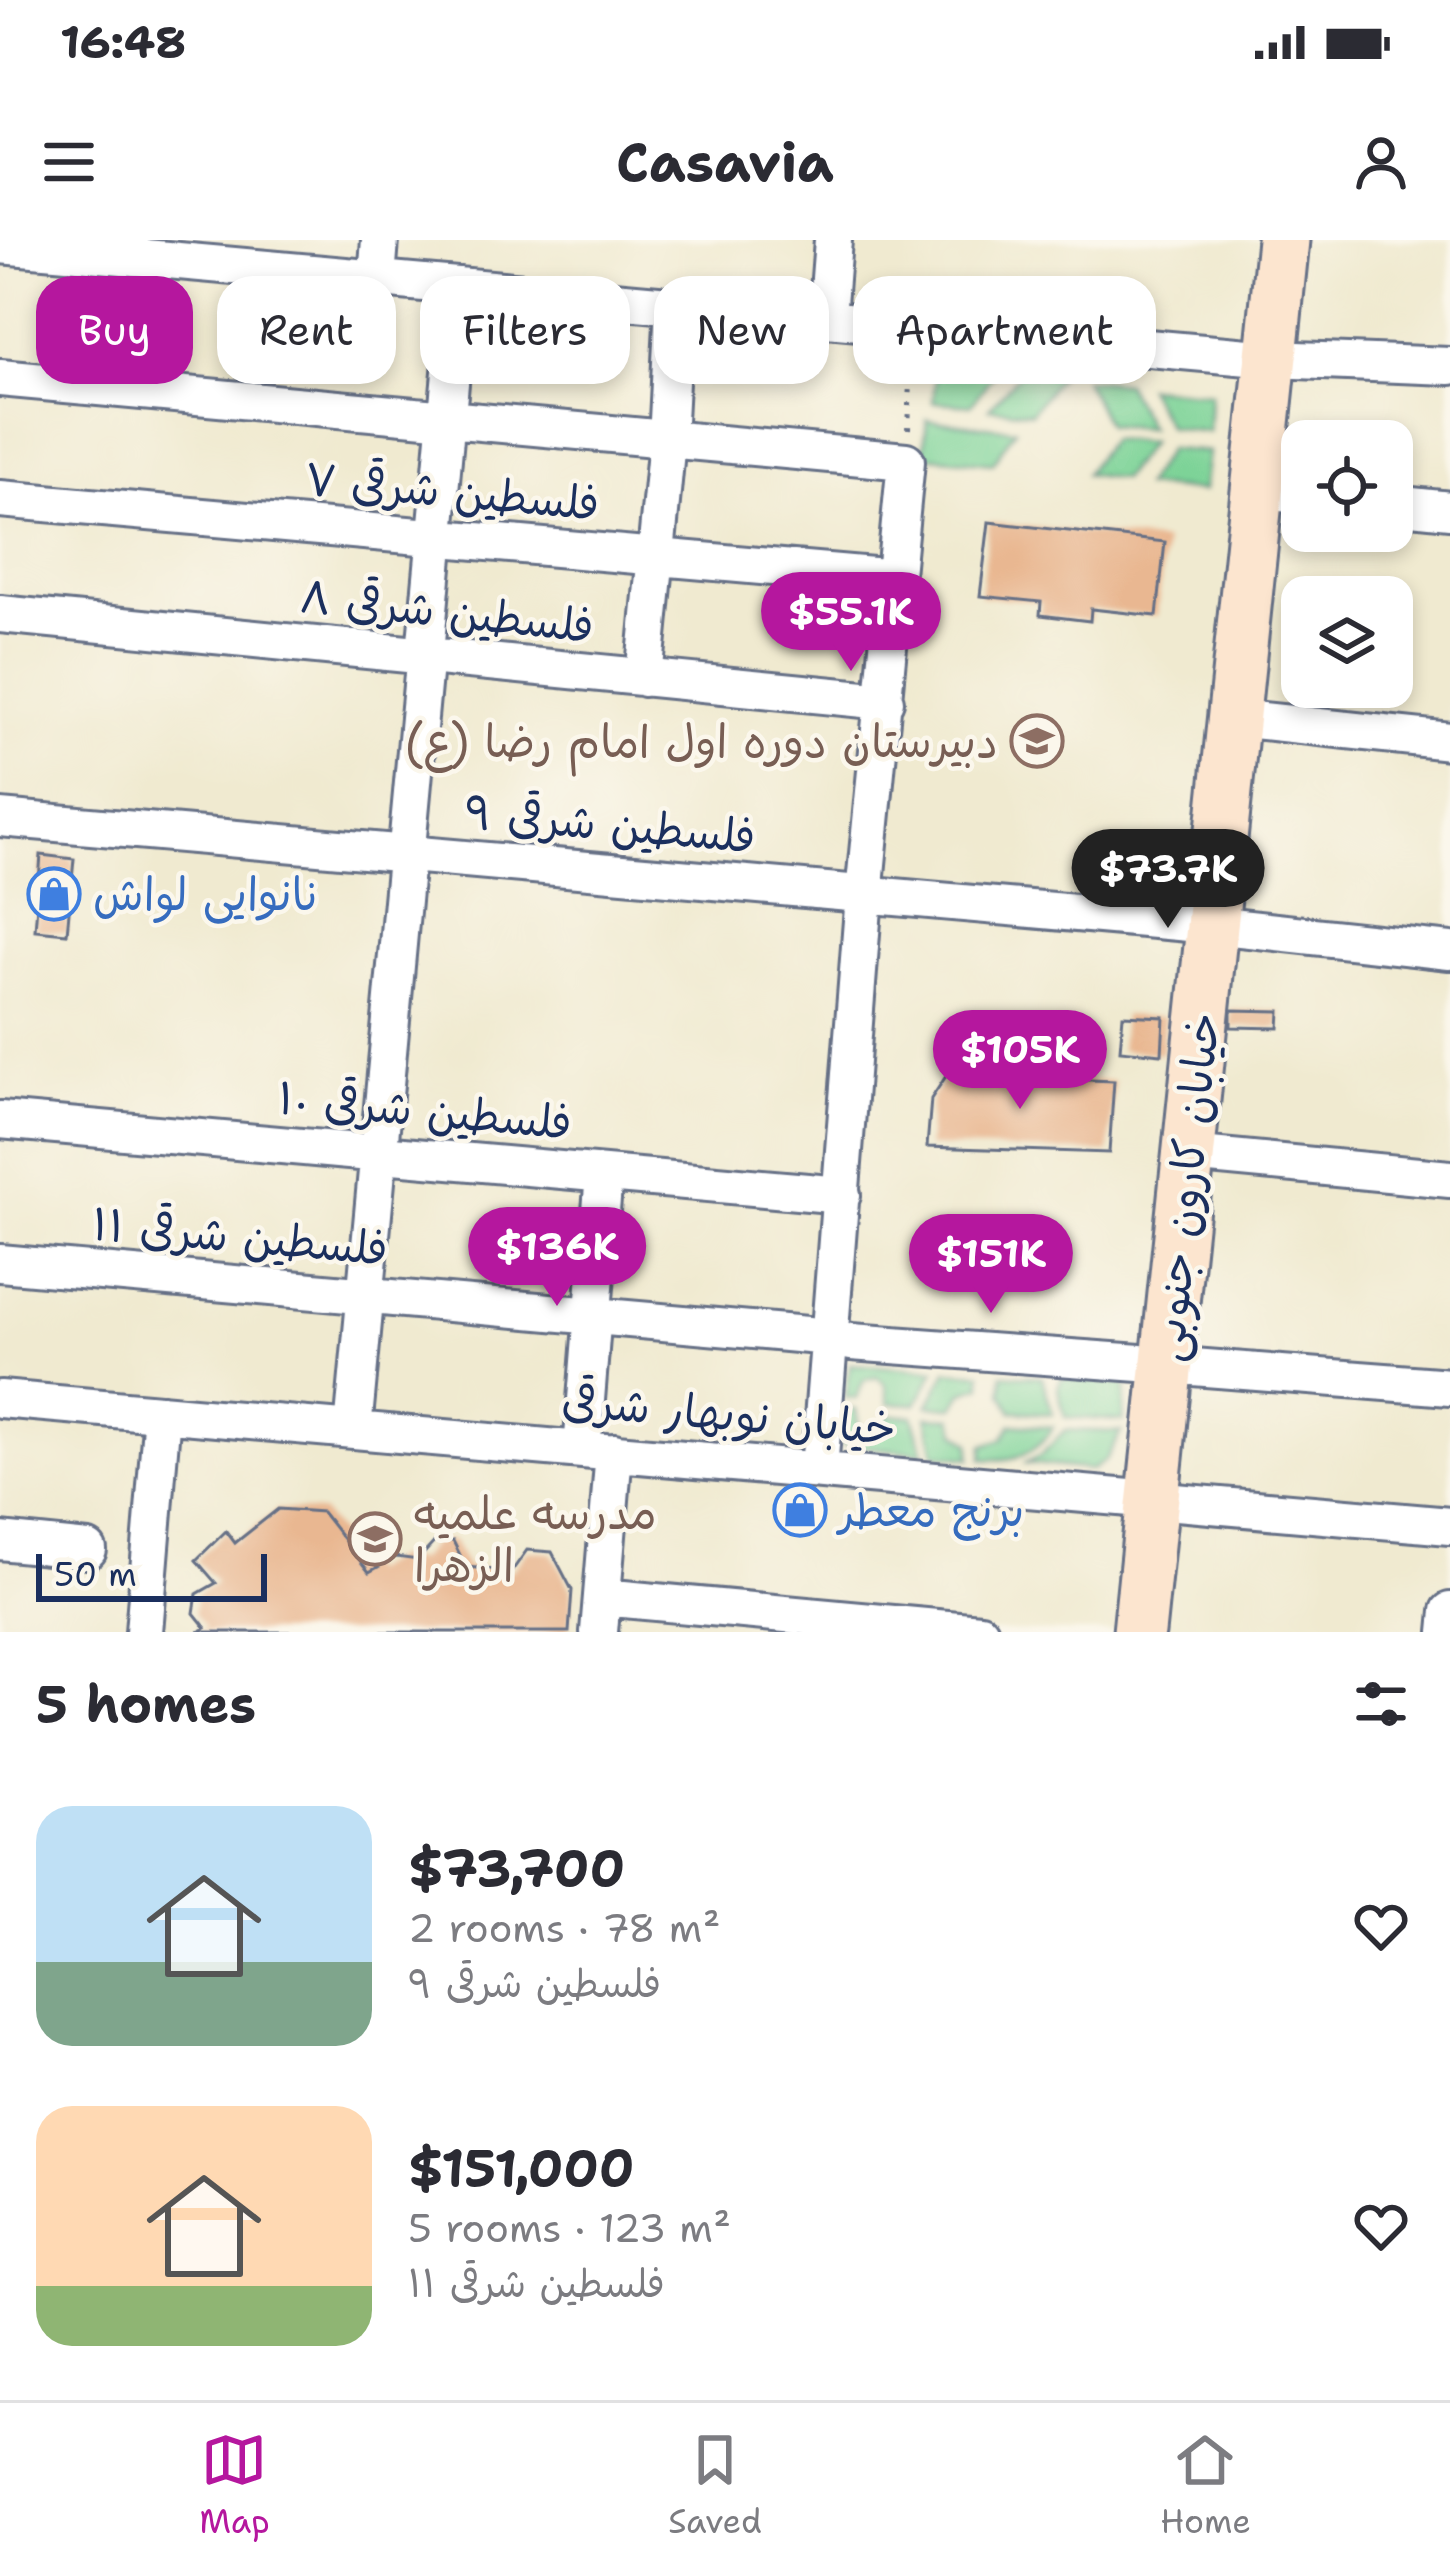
<!DOCTYPE html>
<meta charset="utf-8">
<style>
body{margin:0;font-family:"Shantell Sans","Playpen Sans Arabic",sans-serif;background:#f2f2f3;color:#2b2b33;height:100vh;display:flex;flex-direction:column;font-size:45px;white-space:nowrap}
*{box-sizing:border-box;margin:0}
p{font-size:39px;color:#7c7c81}
.icon{flex:none;width:66px;height:66px;fill:none;stroke:currentColor;stroke-width:2;stroke-linecap:round;stroke-linejoin:round}
.map{position:relative;height:1392px;overflow:hidden}
.details{display:flex;flex-direction:column;background:#fff;flex:1}
.details>*{flex:none}
.top-card{position:absolute;left:36px;top:36px;width:1380px;height:108px;display:flex;gap:24px}
.tools{position:absolute;left:1281px;top:180px;display:grid;gap:24px}
.tools a{display:grid;place-items:center;width:132px;height:132px;border-radius:24px;background:#fff;box-shadow:0 6px 18px #0003;font-size:60px}
.scale{position:absolute;left:36px;bottom:30px;width:231px;box-sizing:border-box;padding-left:12px;border:6px solid #1b2f5e;border-top:0;font-size:33px;line-height:42px;white-space:nowrap;color:#1b2f5e;-webkit-text-stroke:9px #fbf7ec;paint-order:stroke}
.price{position:absolute;translate:-50% -102px;padding:0 27px;border-radius:42px;background:#b5179e;color:#fff;font-size:39px;line-height:78px;filter:drop-shadow(0 3px 6px #0008)}
.price::after{content:'';position:absolute;left:50%;top:72px;width:36px;height:27px;margin-left:-18px;background:inherit;clip-path:polygon(0 0,100% 0,50% 100%)}
.price.on{background:#222;color:#fff}
ul{padding:0;list-style:none}
li{display:flex;align-items:center;gap:36px;height:300px;padding:0 36px}
li span{display:grid;place-items:center;flex:none;width:336px;height:240px;border-radius:36px;color:#555}
li>.icon{margin-inline-start:auto}
span .icon{width:144px;height:144px;fill:#fffc;stroke-width:1}
li b{font-size:51px}
h2{display:flex;justify-content:space-between;align-items:center;height:144px;padding:0 36px;font-size:51px}
.tag{padding:0 42px;border-radius:36px;background:#fff;box-shadow:0 6px 18px #0003;font-size:42px;line-height:108px}
.tag.on{background:#b5179e;color:#fff}
.status{display:flex;justify-content:space-between;align-items:center;height:84px;padding:0 60px;background:#fff;direction:ltr}
.status svg{height:33px;fill:currentColor}
header{display:flex;justify-content:space-between;align-items:center;height:156px;padding:0 36px;background:#fff;font-size:54px;font-weight:700}
.dock{display:flex;justify-content:space-around;align-items:center;height:168px;border-top:3px solid #e1e1e2;background:#fff;font-size:33px;color:#7c7c81}
.dock a{display:grid;justify-items:center;gap:6px}
.dock .on{color:#b5179e}
.map>svg:first-child{display:block}
.green{fill:#7dd397;stroke:#4c817a;stroke-width:3}
.building{fill:#e9b791}
.lines{fill:none;stroke-linecap:round;stroke-linejoin:round}
.street-casing{stroke:#667086;stroke-width:42}
.secondary-casing{stroke:#667086;stroke-width:57}
.path{stroke:#667086;stroke-width:6;stroke-dasharray:3 9;stroke-linecap:butt}
.street{stroke:#fff;stroke-width:36}
.secondary{stroke:#fce5cf;stroke-width:51}
.labels{text-anchor:middle;dominant-baseline:central;stroke-width:9;stroke-linejoin:round;paint-order:stroke}
.street-label{font-size:45px;fill:#1b2f5e;stroke:#fbf7ec}
.education-label{font-size:45px;fill:#785e54;stroke:#fbf7ec;text-anchor:end}
.shop-label{font-size:45px;fill:#366cbe;stroke:#fbf7ec;text-anchor:start}
</style>
<div class="status"><b>16:48</b><svg viewBox="0 0 49 12"><path d="M0 12V9h3v3zM5 12V6h3v6zM10 12V3h3v9zM15 12V0h3v12zM26 1h20v11H26zM47 4h2v5h-2z"/></svg></div>
<header><svg class="icon" aria-label="menu" viewBox="0 0 24 24"><path d="M4 6h16M4 12h16M4 18h16"/></svg>Casavia<svg class="icon" aria-label="person" viewBox="0 0 24 24"><circle cx="12" cy="8" r="4"/><path d="M4 21q1-7 8-7t8 7"/></svg></header>
<div class="map">
<svg width="1450" height="1392" viewBox="0 0 1450 1392">
<rect width="100%" height="100%" fill="#fbf7ec"/>
<filter id="ink" filterUnits="userSpaceOnUse"><feTurbulence type="fractalNoise" baseFrequency=".00833" numOctaves="2"/><feDisplacementMap in="SourceGraphic" scale="24" xChannelSelector="R" yChannelSelector="G"/><feConvolveMatrix kernelMatrix="1 2 1 2 8 2 1 2 1" color-interpolation-filters="sRGB"/></filter>
<filter id="wash" filterUnits="userSpaceOnUse"><feTurbulence type="fractalNoise" baseFrequency=".004" numOctaves="4" result="noise"/><feDisplacementMap in="SourceGraphic" scale="48" xChannelSelector="R" yChannelSelector="G"/><feGaussianBlur stdDeviation="2.7" result="paint"/><feColorMatrix in="noise" values="0 0 0 0 0 0 0 0 0 0 0 0 0 0 0 0 0 1.4 0 .05"/><feComposite in="paint" operator="in"/></filter>
<g filter="url(#wash)">
<rect width="100%" height="100%" fill="#f0ead0"/>
<!-- green -->
<path class="green" d="M937,122L999,126L971,165L933,162Z
M1020,133L1059,137L1031,172L989,168Z
M1084,139L1125,143L1149,188L1107,185Z
M1146,147L1210,153L1208,192L1168,187Z
M927,180L1015,189L993,223L923,216Z
M1110,199L1150,202L1121,239L1085,234Z
M1168,209L1208,212L1203,251L1144,246Z
M850,1124L935,1130L917,1164L889,1163L886,1145L877,1137L864,1140L856,1159L846,1158Z
M947,1131L982,1133V1146L963,1152L954,1167L928,1166Z
M1003,1134L1042,1137L1053,1174L1012,1171L1003,1153Z
M1061,1138L1126,1144L1123,1181L1065,1177L1058,1148Z
M845,1169L856,1170L859,1187L873,1194L882,1190L888,1175L913,1176L924,1213L842,1205Z
M927,1177L953,1178L957,1192L971,1203V1218L935,1214Z
M1012,1184L1053,1187C1036,1215 1014,1222 983,1219L984,1205L1003,1199Z
M1065,1190L1121,1192L1106,1220L1092,1230L1026,1223L1041,1215Z"/>
<g id="blocks">
<!-- building -->
<path class="building" d="M989,282L1165,302L1157,376L1091,369L1090,381L1040,375L1041,362L980,356Z
M41,615L74,619L67,693L35,690Z
M1231,770L1280,771L1279,788L1231,787Z
M1123,775L1164,777L1162,814L1120,810Z
M988,822L1038,838L1114,841L1109,913L927,907L931,859L954,824Z
M278,1269L322,1272L369,1332L396,1317L418,1320L437,1299L453,1301L466,1327L512,1331L527,1310L552,1312L572,1350L569,1392H198L206,1388L194,1373L197,1354L216,1343L196,1320L226,1291L235,1303Z"/>
</g>
</g>
<g filter="url(#ink)">
<use href="#blocks" fill-opacity="0" stroke="#667086" stroke-width="3"/>
<g class="lines">
<!-- street casing -->
<g class="street-casing">
<path id="street" d="M0,5L1271,119L1450,126
M377,38L380,0
M827,77L833,0
M0,138L906,221L864,655L819,1230
M1257,251L1302,255
M0,259L896,338
M1392,264L1450,270
M0,374L885,461
M644,438L667,200L674,64
M1234,478L1450,501
M0,578L1212,685L1450,711
M0,880L842,955
M1189,914L1450,939
M0,1023L830,1097L851,1102L1140,1123
M1167,1125L1450,1147
M0,1159L1450,1286
M353,1190L459,46
M582,1210L604,934
M0,1301L88,1310
M602,1357L980,1392
M144,1392L162,1173
M599,1392L614,1212
M1448,1392L1450,1371"/>
</g>
<!-- secondary casing -->
<g class="secondary-casing">
<path id="secondary" d="M1139,1392L1283,0"/>
</g>
<!-- path -->
<path class="path" d="M908,189L911,118"/>
<!-- street -->
<use href="#street" class="street"/>
<!-- secondary -->
<use href="#secondary" class="secondary"/>
</g>
</g>
<!-- icons -->
<defs>
<g id="school-ring" transform="scale(2.7)"><circle r="9.5" fill="#fbf7ec" stroke="#8d6e63" stroke-width="1.5"/><path d="M0-5L7-2L0 1L-7-2ZM-4 1L0 2.5L4 1V4Q0 6-4 4Z" fill="#8d6e63"/></g>
<g id="shop-ring" transform="scale(2.7)"><circle r="9.5" fill="#fbf7ec" stroke="#3f7fe0" stroke-width="1.5"/><path d="M-5-2.5h2.3a2.7 3.5 0 0 1 5.4 0H5L5.5 6h-11ZM-1.5-2.5h3a1.5 2.3 0 0 0-3 0Z" fill="#3f7fe0"/></g>
<g id="university-ring" transform="scale(2.7)"><circle r="9.5" fill="#fbf7ec" stroke="#8d6e63" stroke-width="1.5"/><path d="M0-5L7-2L0 1L-7-2ZM-4 1L0 2.5L4 1V4Q0 6-4 4Z" fill="#8d6e63"/></g>
</defs>
<g fill-rule="evenodd">
<use href="#school-ring" x="1037" y="501"/>
<use href="#shop-ring" x="54" y="654"/>
<use href="#shop-ring" x="800" y="1270"/>
<use href="#university-ring" x="375" y="1299"/>
</g>
<g class="labels">
<!-- street labels -->
<g class="street-label">
<text transform="translate(452 251) rotate(5)">فلسطین شرقی ۷</text>
<text transform="translate(447 371) rotate(6)">فلسطین شرقی ۸</text>
<text transform="translate(610 584) rotate(5)">فلسطین شرقی ۹</text>
<text transform="translate(425 870) rotate(5)">فلسطین شرقی ۱۰</text>
<text transform="translate(1185 947) rotate(-84)">خیابان کارون جنوبی</text>
<text transform="translate(240 996) rotate(5)">فلسطین شرقی ۱۱</text>
<text transform="translate(729 1174) rotate(5)">خیابان نوبهار شرقی</text>
</g>
<!-- education labels -->
<g class="education-label">
<text x="998" y="501">دبیرستان دوره اول امام رضا (ع)</text>
<text x="414" y="1273" text-anchor="start">مدرسه علمیه<tspan x="414" dy="52">الزهرا</tspan></text>
</g>
<!-- shop labels -->
<g class="shop-label">
<text x="93" y="654">نانوایی لواش</text>
<text x="839" y="1270">برنج معطر</text>
</g>
</g>
</svg>
<div class="tools">
<a><svg class="icon" aria-label="locate" viewBox="0 0 24 24"><circle cx="12" cy="12" r="6"/><path d="M12 2v4M12 18v4M2 12h4M18 12h4"/></svg></a>
<a><svg class="icon" aria-label="layers" viewBox="0 0 24 24"><path d="M12 4l9 5-9 5-9-5zM3 14l9 5 9-5"/></svg></a>
</div>
<div class="scale">50 m</div>
<b class="price" style="left:851px;top:434px">$55.1K</b>
<b class="price on" style="left:1168px;top:691px">$73.7K</b>
<b class="price" style="left:1020px;top:872px">$105K</b>
<b class="price" style="left:557px;top:1069px">$136K</b>
<b class="price" style="left:991px;top:1076px">$151K</b>
<div class="top-card">
<a class="tag on">Buy</a>
<a class="tag">Rent</a>
<a class="tag">Filters</a>
<a class="tag">New</a>
<a class="tag">Apartment</a>
</div>
</div>
<section class="details">
<h2>5 homes<svg class="icon" aria-label="filters" viewBox="0 0 24 24"><path d="M4 7h16M4 17h16"/><circle cx="9" cy="7" r="2"/><circle cx="15" cy="17" r="2"/></svg></h2>
<ul>
<li><span style="background:linear-gradient(#bfe0f5 65%,#7fa58c 0)"><svg class="icon" aria-label="home" viewBox="0 0 24 24"><path d="M3 11l9-7 9 7M6 9v11h12V9"/></svg></span><div><b>$73,700</b><p>2 rooms · 78 m²</p><p>فلسطین شرقی ۹</p></div><svg class="icon" aria-label="heart" viewBox="0 0 24 24"><path d="M12 20l-8-8c-3-5 5-10 8-4 3-6 11-1 8 4z"/></svg></li>
<li><span style="background:linear-gradient(#ffd9b3 75%,#8fb573 0)"><svg class="icon" aria-label="home" viewBox="0 0 24 24"><path d="M3 11l9-7 9 7M6 9v11h12V9"/></svg></span><div><b>$151,000</b><p>5 rooms · 123 m²</p><p>فلسطین شرقی ۱۱</p></div><svg class="icon" aria-label="heart" viewBox="0 0 24 24"><path d="M12 20l-8-8c-3-5 5-10 8-4 3-6 11-1 8 4z"/></svg></li>
</ul>
</section>
<nav class="dock">
<a class="on"><svg class="icon" aria-label="map" viewBox="0 0 24 24"><path d="M3 6l6-2 6 2 6-2v14l-6 2-6-2-6 2zM9 4v14M15 6v14"/></svg>Map</a>
<a><svg class="icon" aria-label="saved" viewBox="0 0 24 24"><path d="M7 4h10v16l-5-4-5 4z"/></svg>Saved</a>
<a><svg class="icon" aria-label="home" viewBox="0 0 24 24"><path d="M3 11l9-7 9 7M6 9v11h12V9"/></svg>Home</a>
</nav>
